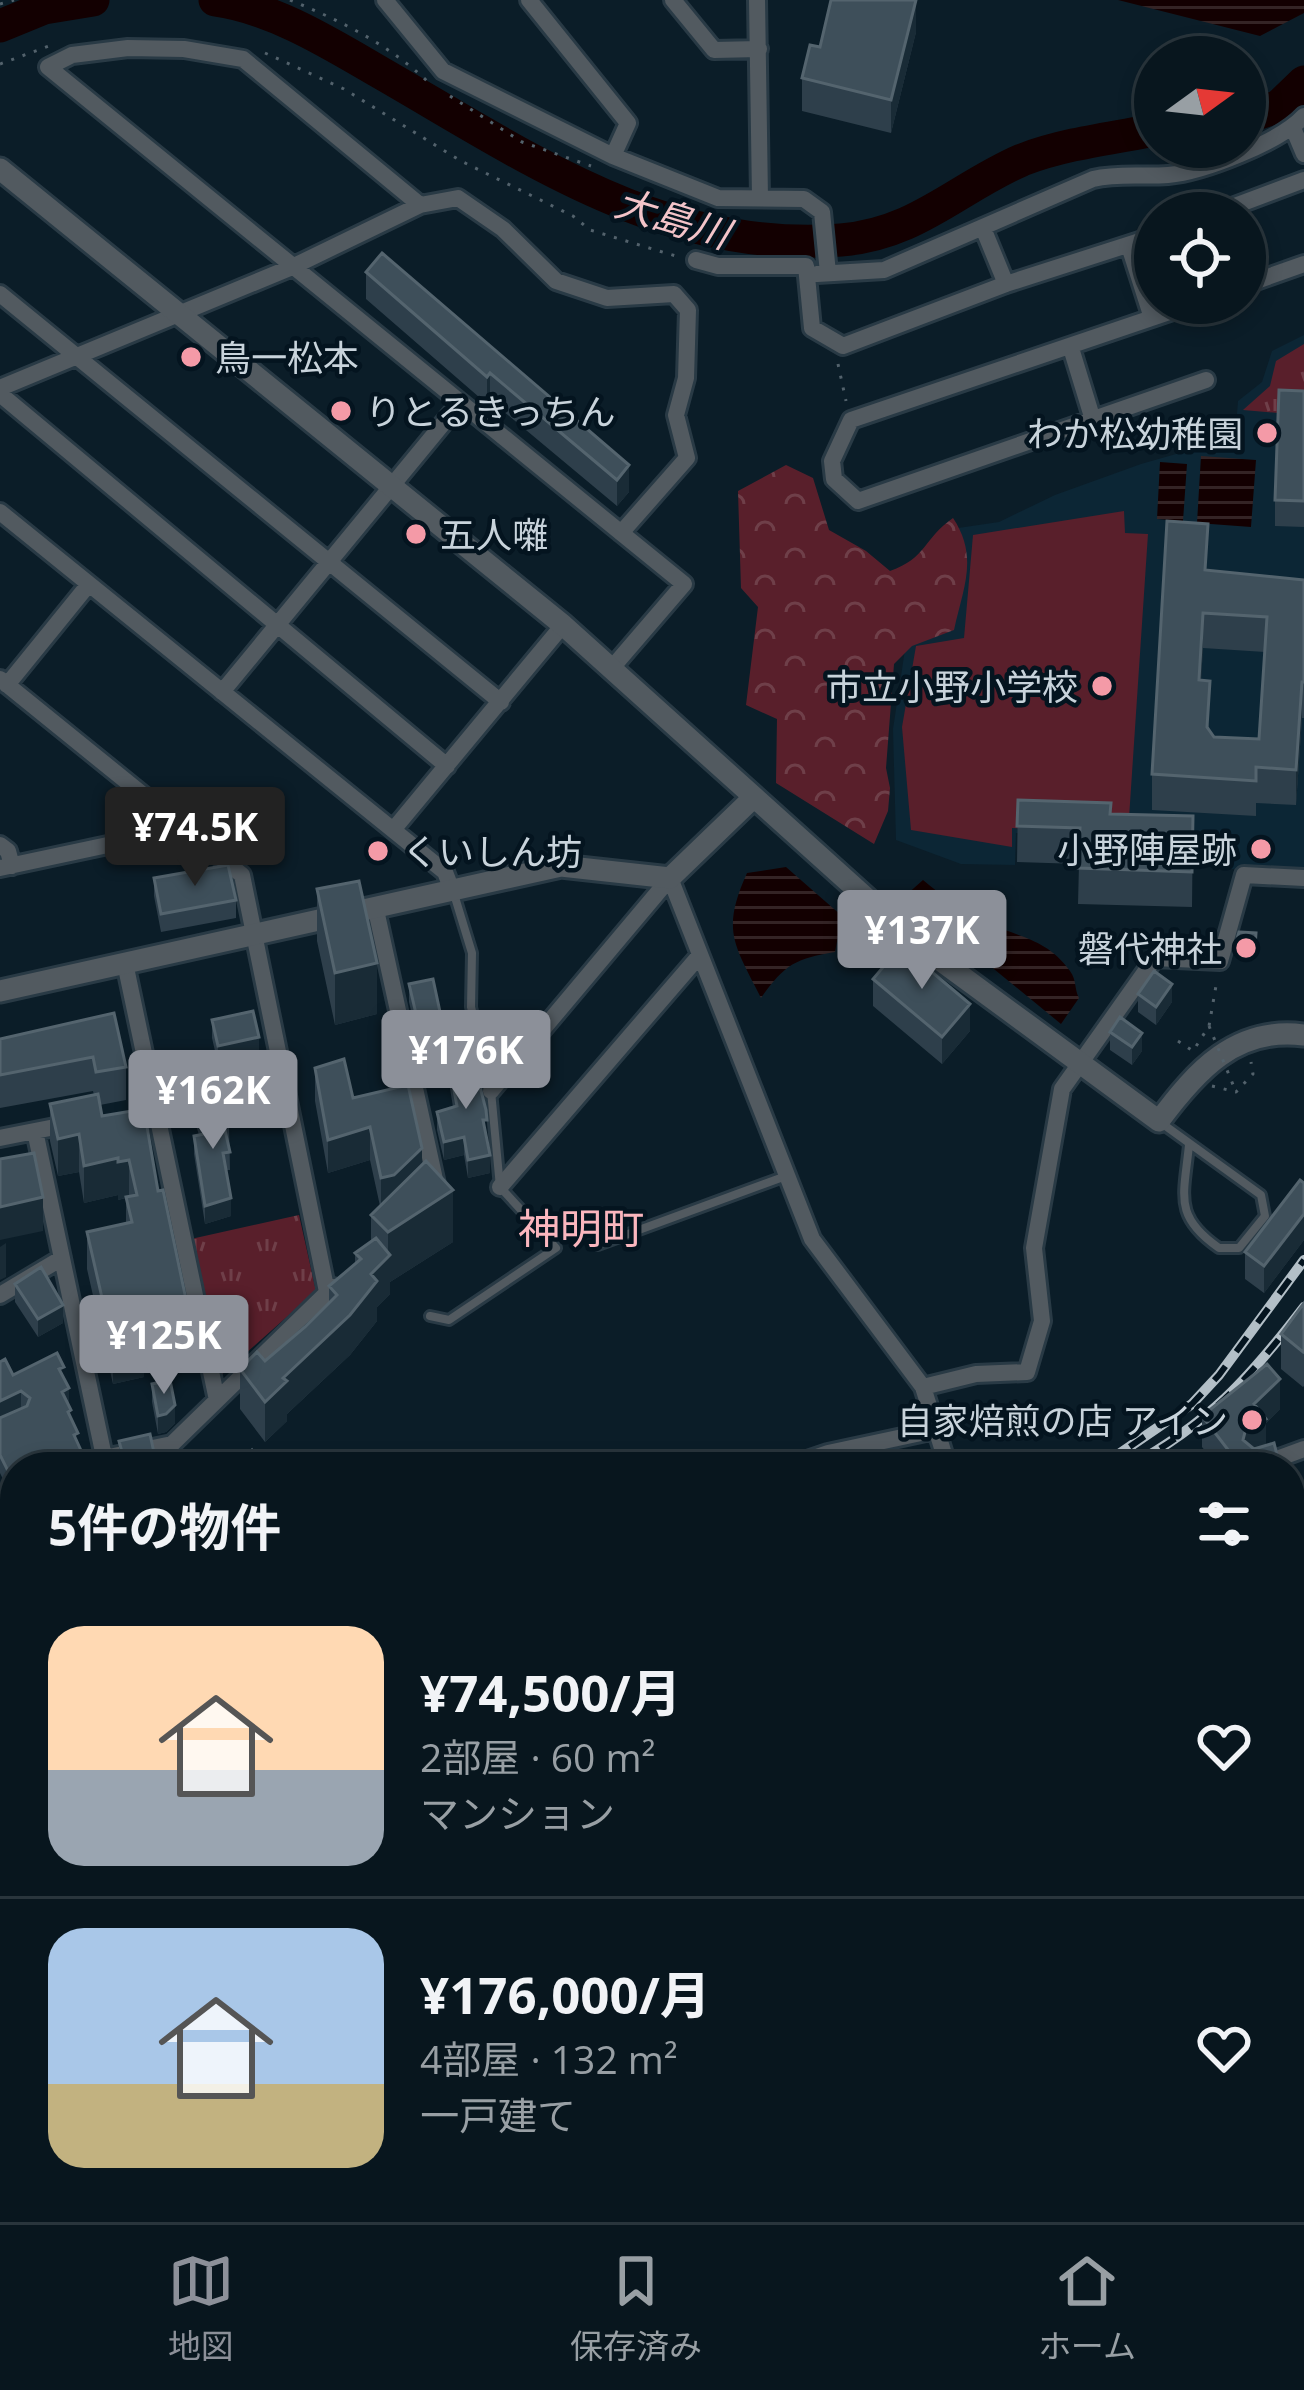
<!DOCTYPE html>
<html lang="ja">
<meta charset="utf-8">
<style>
body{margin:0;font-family:"Open Sans","Noto Sans JP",sans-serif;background:#16232b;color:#f1f3f6;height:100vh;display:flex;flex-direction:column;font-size:45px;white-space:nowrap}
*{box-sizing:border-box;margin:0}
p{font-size:39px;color:#989fa4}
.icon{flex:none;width:66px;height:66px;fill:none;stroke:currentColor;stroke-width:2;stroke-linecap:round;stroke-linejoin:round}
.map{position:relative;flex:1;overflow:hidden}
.sheet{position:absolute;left:0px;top:1452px;width:1305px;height:771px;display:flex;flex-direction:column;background:#08161e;border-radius:48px 48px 0 0;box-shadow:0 6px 18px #0003,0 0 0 3px #29353c}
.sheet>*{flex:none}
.needle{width:78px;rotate:75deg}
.buttons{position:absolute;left:1134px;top:36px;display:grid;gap:24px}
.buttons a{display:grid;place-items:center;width:132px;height:132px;border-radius:50%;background:#08161e;box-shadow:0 6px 18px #0003,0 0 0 3px #29353c;font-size:60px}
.price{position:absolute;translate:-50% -102px;padding:0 27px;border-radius:12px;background:#8c9099;color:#fff;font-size:39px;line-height:78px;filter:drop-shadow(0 3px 6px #0008)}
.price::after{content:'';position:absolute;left:50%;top:72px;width:36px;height:27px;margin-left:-18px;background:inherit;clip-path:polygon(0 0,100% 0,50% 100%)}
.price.on{background:#222;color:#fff}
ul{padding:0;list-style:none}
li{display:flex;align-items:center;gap:36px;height:300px;padding:0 48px}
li+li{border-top:3px solid #29353c}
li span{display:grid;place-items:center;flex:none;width:336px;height:240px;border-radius:36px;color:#555}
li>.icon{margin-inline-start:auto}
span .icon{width:144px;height:144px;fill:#fffc;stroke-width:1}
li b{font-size:51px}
h2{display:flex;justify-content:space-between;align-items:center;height:144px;padding:0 48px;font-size:51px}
.tab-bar{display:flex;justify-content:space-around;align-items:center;height:168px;border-top:3px solid #29353c;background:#08161e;font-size:33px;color:#989fa4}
.tab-bar a{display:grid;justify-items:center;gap:6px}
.tab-bar .on{color:#8c9099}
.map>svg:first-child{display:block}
.built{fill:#0c2635}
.forest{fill:url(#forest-crowns)}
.park{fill:url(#park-tufts)}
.pitch{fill:#591f2b}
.water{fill:url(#water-rules)}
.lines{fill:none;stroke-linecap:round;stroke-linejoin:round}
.river{stroke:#130001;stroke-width:33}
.service-casing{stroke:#293a45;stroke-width:14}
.minor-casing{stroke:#293a45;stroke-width:22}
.tertiary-casing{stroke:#293a45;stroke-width:27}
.primary-casing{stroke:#293a45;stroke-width:30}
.path{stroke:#53626c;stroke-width:3;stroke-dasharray:3 9;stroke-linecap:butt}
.service{stroke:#525a60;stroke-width:8}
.minor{stroke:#525a60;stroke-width:16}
.tertiary{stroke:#525a60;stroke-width:21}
.primary{stroke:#889aa6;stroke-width:24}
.rail-casing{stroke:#b3bfc7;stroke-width:10}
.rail{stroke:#04141f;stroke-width:6;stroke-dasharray:18;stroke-linecap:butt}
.path-bridge{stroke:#53626c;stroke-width:3;stroke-dasharray:3 9;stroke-linecap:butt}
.wall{fill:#2e3f4b;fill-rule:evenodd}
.shaded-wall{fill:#192b36}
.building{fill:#3e4f5a;stroke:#54646e;stroke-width:3;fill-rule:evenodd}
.poi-dot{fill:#f49aa7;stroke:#04141f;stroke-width:4.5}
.labels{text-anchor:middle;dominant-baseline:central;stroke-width:9;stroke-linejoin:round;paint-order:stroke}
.poi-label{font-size:36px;fill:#c8d3db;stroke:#04141f;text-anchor:end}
.water-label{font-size:39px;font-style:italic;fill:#f3c4c9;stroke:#04141f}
.quarter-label{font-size:42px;fill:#fab6be;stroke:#04141f}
</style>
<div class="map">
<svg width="1304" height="2222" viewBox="0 0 1304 2222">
<defs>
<pattern id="forest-crowns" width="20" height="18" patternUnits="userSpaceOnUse" patternTransform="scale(3)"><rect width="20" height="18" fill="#591f2b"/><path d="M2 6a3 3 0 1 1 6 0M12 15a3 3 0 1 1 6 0" fill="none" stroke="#6f3f49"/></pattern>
<pattern id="park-tufts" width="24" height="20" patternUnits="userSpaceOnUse" patternTransform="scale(3)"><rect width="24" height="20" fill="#591f2b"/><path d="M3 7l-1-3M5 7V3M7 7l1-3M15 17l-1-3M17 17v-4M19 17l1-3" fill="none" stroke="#6f3f49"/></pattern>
<pattern id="water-rules" width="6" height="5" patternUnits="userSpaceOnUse" patternTransform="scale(3)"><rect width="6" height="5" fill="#130001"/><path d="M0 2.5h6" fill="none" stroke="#342425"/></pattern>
</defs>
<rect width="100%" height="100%" fill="#0b1d28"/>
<!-- built -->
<path class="built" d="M1304,335V868L1223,869L1216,843L1016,833L1015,865L961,864L896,840L893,729L906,643L958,528L999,522L1055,495L1141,464L1225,440L1236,426L1238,401L1262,382L1272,351Z"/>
<!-- forest -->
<path class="forest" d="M786,465L813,478L829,530L866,551L890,571C927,558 923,539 953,518C979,557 963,588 954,630L912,646L894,664L886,768L890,788L888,811L874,844L776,783L777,719L746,705L758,607L741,588L738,491Z"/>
<!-- park -->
<path class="park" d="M1304,344V415L1243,410L1270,386L1276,361Z
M299,1215L316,1291L220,1376L191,1239Z"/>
<!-- pitch -->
<path class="pitch" d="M1124,511L1125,533L1148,534L1128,833L1012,828V847L911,830L902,727L916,646L964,638L973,535Z"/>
<!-- water -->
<path class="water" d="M1118,0H1304V13L1260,36Z
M1201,456L1256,460L1251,527L1197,523Z
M1160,462L1187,464L1183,521L1157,519Z
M786,867L842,916L835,952C795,959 785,964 761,998C734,944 721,931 747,873Z
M923,880C943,897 965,911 988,923C1021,938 1047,939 1070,971C1077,981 1074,988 1079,998L1061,1024L905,896Z"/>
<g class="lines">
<!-- river -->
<path class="river" d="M215,0C274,8 331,44 381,73C527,157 664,254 841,240C917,234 957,188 1022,160C1063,144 1112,138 1155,130
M0,26L44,8L93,0
M1245,118L1279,106L1304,82
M0,2175L15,2177
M146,2208L179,2222"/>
<!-- service casing -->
<g class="service-casing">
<path id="service" d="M1160,1122L1261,1195L1265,1216L1239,1248H1219C1173,1216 1184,1196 1189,1145
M598,1245L786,1176
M430,1316L449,1320L556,1248L500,1187L491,1091L471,1007L472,953L454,894"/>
</g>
<!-- minor casing -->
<g class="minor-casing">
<path id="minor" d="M385,0L443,71L613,156L718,198L804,199L822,212L828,273
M529,0L628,123L613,156
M673,0L714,50L759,49
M757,0L760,198
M1293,128L1304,154
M420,205L243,59L184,49L128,48L72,55L48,67L684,584L611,669
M1216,213L1304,180
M983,228L1006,284
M1129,246L1152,318
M696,260L718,266H806L812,328L843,346L1006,284L1155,236
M817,274L884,270L1093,179C1119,173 1142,177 1168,175C1203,172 1280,142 1304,116
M1245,285L1304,264
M0,294L501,702
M1196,303L851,420L832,461L834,479L858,501L1206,380
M1071,348L1093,420
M0,388L292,267L420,205L458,198L503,229L556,281L607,298L674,294L688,310L686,378L676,415L687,458L621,533
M0,394L447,766
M0,512L445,872L453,893
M0,679L242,875L327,1292
M7,685L89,584
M222,692L460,403
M393,830L563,625
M0,845L8,851L12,866
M0,868L164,833L176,822
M376,910L436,1184
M125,963L217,1400
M491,1091L670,878L812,1239L923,1387L948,1467
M35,1131L106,1466
M0,1138L70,1124
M500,1187L700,955
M0,1295L62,1258
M923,1387L976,1374L1027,1372L1042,1321L1034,1248L1062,1089L1155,958L1220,961L1244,875L1304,878
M104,1458L172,1444L333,1287
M787,1467L828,1453L935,1430
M1255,1467L1304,1449
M1290,1579L1304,1575
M1290,1687L1304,1677
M1290,1712L1304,1744
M0,1738L15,1736
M0,1843L15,1825
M1290,1891L1304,1890
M0,2033L15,2036
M1235,2208L1236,2222"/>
</g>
<!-- tertiary casing -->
<g class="tertiary-casing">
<path id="tertiary" d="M0,169L563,625L914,941L1159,1121C1196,1071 1236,1026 1304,1035
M0,991L561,866L670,878L754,797"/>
</g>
<!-- primary casing -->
<g class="primary-casing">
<path id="primary" d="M1290,1921L1304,1914
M0,1973L15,1977"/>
</g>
<!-- path -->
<path class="path" d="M290,0C339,20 388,44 427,81
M0,4L14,0
M265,53L344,89L461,161L573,216L590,230L679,257
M0,64L49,46
M450,96L522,142L591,166
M838,364L846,401
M1178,1041L1193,1051L1209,1026L1217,980
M1212,1086L1236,1092L1253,1074L1251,1062"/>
<!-- service -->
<use href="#service" class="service"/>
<!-- minor -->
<use href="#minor" class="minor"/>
<!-- tertiary -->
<use href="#tertiary" class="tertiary"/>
<!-- primary -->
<use href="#primary" class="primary"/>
<!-- rail casing -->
<g class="rail-casing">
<path id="rail" d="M1100,1467L1192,1404L1219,1375L1304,1260
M1129,1467C1210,1422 1248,1380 1304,1307
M83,2222L96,2208"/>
</g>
<!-- rail -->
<use href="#rail" class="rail"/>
<!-- path-bridge -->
<path class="path-bridge" d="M1209,1026L1236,1092"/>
</g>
<!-- wall -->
<path class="wall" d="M916,32L891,133L802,111V78L820,47Z
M366,272L629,465V492L617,506L490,400L487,404L366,299Z
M1304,391V527L1275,526V500Z
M1207,570L1304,580V718H1302L1296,805L1256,803V816L1152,810V774ZM1203,648L1265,652L1259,739L1214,737L1209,729L1201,680Z
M1018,800L1111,814L1193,816L1192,907L1078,904L1079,864L1017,862Z
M154,878L236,900V918L161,932L154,896Z
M317,889L377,1014L335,1025L317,941Z
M1256,933L1255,956L1235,955V946Z
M873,979L970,1031L942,1064L873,1006Z
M409,984L440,1030L417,1036L409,1002Z
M1138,994L1172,1002L1156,1025L1138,1012Z
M114,1013L126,1067V1100L100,1105L102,1116L158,1191L188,1309V1346L144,1354V1377L113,1384L87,1269V1232L126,1223V1198L118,1200V1195L84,1203L79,1172L58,1176L50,1141V1104L94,1095L93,1091L0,1108V1039Z
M212,1020L259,1055L218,1064L212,1038Z
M1110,1032L1142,1051L1132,1065L1110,1050Z
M449,1064L487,1138L490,1173L468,1178L464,1155L444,1160L437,1130V1112L453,1107L449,1082Z
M315,1068L353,1098L422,1165L453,1242L390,1282V1294L377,1307V1321L350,1355L287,1414V1421L265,1442L240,1409V1369L265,1361L329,1303V1286L355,1264V1253L371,1241V1215L380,1206L370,1160L328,1173L315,1101Z
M196,1107L229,1125L230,1170H226L231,1216L205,1224L194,1154V1136L199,1135L196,1125Z
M1304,1183V1240L1264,1293L1245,1279V1252Z
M15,1284L63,1323L38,1337L15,1302Z
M1304,1303V1386L1303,1387L1281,1369V1334Z
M57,1353L15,1467V1513L14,1502L0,1473V1362L13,1375Z
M152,1384L175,1423L166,1432L158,1434L152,1402Z
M1280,1409L1266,1423V1446L1179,1467L1210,1457L1202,1447V1416Z
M119,1441L157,1467H119Z"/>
<!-- shaded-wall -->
<path class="shaded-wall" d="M916,0V32L891,133V100Z
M490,373V400L487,404V377Z
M629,465V492L617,506V480Z
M1203,613V648L1199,716V680Z
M1302,682V718L1296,805V770Z
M377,963V1014L335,1025V973Z
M1172,984V1002L1156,1025V1007Z
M970,1004V1031L942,1064V1037Z
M440,1012V1030L417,1036V1018Z
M1142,1033V1051L1132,1065V1047Z
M259,1037V1055L218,1064V1046Z
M370,1127V1160L328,1173V1140Z
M79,1134V1172L58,1176V1139Z
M464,1137V1155L444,1160V1142Z
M422,1148V1181L381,1211V1178Z
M490,1155V1173L468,1178V1160Z
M118,1158V1195L84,1203V1166Z
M129,1160V1197L118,1200V1162Z
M453,1190V1242L390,1282V1294L377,1307V1321L350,1355L287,1414V1421L265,1442V1402L371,1274L388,1256V1232Z
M43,1197V1231L0,1240V1207Z
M231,1198V1216L205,1224V1206Z
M1304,1214V1240L1264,1293V1266Z
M6,1243V1277L0,1280V1247Z
M63,1305V1323L38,1337V1319Z
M144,1340V1377L113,1384V1346Z
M1280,1379V1409L1266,1423V1449L1246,1458L1243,1440L1254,1404Z
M69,1388V1406L62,1392Z
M21,1391V1409L0,1419V1401Z
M175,1405V1423L166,1432L158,1434V1416Z
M1295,1534V1564L1290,1566V1535Z
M15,1692V1710L0,1718V1700Z"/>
<!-- building -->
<path class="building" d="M831,0H916L891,100L802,78L810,45L820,47Z
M382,253L629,465L617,480L490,373L487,377L366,272Z
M1279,390L1304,391V501L1275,500Z
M1167,521L1208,524L1205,570L1304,580V682H1302L1296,770L1256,767V781L1152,774ZM1203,613L1267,617L1259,739L1214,737L1207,727L1210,681L1199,680Z
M1018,800L1111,803L1110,814L1193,816L1192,872L1078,868L1080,828L1017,826Z
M228,865L236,900L161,914L154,878Z
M359,881L377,963L335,973L317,889Z
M1239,932L1256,933L1255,947L1235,946Z
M901,946L970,1004L942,1037L873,979Z
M1154,971L1172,984L1156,1007L1138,994Z
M433,979L440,1012L417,1018L409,984Z
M253,1011L259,1037L218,1046L212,1020Z
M114,1013L126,1067L96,1072L93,1057L0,1075V1039Z
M1120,1017L1142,1033L1132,1047L1110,1032Z
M344,1059L353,1098L408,1085L422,1148L394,1175L381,1178L370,1127L328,1140L315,1068Z
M473,1060L486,1110L487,1120H483L490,1155L468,1160L464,1137L444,1142L437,1112L457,1106L449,1064Z
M98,1094L102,1116L144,1109L158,1191L163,1190L188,1309L140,1318L144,1340L113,1346L87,1232L132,1222L126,1197L137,1195L129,1160L118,1162V1158L84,1166L79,1134L58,1139L50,1104Z
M223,1100L229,1125L224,1126L230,1152L223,1153L231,1198L205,1206L194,1136L204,1134L196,1107Z
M34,1153L43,1197L0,1207V1159Z
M426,1161L453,1190L388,1232L371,1215Z
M1300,1180L1304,1183V1214L1264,1266L1245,1252Z
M376,1238L390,1255L371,1274L377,1281L350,1315L283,1378L287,1381L265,1402L240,1369L257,1352L265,1361L305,1327L337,1295L329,1286L361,1259L355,1253Z
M41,1267L63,1305L38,1319L15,1284Z
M1304,1303V1350L1303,1352L1281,1334Z
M57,1353L64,1367L59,1369L69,1388L62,1392L71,1410L68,1412L78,1433L74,1435L84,1457L81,1458L85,1467H15V1485L0,1455V1418L27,1406L30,1398L21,1391L0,1401V1362L5,1359L13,1375Z
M1267,1364L1280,1379L1254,1404L1266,1419L1246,1428L1243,1440L1254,1449L1274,1443L1280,1467H1163L1178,1463L1179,1467L1229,1451L1202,1416Z
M170,1380L175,1405L166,1414L158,1416L152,1384Z
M150,1434L157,1467H126L119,1441Z
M252,1450L266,1467H234Z
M1290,1513L1295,1534L1290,1535Z
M13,1558L15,1562V1613L9,1616L15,1625V1692L0,1700V1565Z"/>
<!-- markers -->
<g class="poi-dot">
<circle cx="191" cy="357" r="12"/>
<circle cx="341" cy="411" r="12"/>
<circle cx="1267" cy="433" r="12"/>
<circle cx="416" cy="534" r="12"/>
<circle cx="1102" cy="686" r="12"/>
<circle cx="1261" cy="849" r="12"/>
<circle cx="378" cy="851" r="12"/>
<circle cx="1246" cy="948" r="12"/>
<circle cx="1252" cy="1420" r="12"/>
</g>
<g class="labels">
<!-- poi labels -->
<g class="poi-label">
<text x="215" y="357" text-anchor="start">鳥一松本</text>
<text x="365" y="411" text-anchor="start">りとるきっちん</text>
<text x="1243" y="433">わか松幼稚園</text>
<text x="440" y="534" text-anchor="start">五人囃</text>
<text x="1078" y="686">市立小野小学校</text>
<text x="1237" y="849">小野陣屋跡</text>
<text x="402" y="851" text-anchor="start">くいしん坊</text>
<text x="1222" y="948">磐代神社</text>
<text x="1228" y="1420">自家焙煎の店 アイン</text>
</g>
<!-- water labels -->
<g class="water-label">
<text transform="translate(673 217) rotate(17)">大島川</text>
</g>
<!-- quarter labels -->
<g class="quarter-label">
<text x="581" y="1227">神明町</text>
</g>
</g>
</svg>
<div class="buttons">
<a><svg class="needle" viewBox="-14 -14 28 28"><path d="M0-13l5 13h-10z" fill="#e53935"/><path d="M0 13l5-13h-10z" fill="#989fa4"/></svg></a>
<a><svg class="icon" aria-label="locate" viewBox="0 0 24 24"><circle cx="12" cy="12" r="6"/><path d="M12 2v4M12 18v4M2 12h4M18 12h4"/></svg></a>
</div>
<b class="price on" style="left:195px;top:889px">¥74.5K</b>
<b class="price" style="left:922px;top:992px">¥137K</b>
<b class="price" style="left:466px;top:1112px">¥176K</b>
<b class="price" style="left:213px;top:1152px">¥162K</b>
<b class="price" style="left:164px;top:1397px">¥125K</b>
<section class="sheet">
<h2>5件の物件<svg class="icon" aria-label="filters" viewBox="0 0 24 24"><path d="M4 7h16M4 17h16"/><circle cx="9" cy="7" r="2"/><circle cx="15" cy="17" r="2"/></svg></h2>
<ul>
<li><span style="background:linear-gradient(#ffd9b3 60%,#9aa5b1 0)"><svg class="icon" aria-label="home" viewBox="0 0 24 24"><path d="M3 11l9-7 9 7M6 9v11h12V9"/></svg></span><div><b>¥74,500/月</b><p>2部屋 · 60 m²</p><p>マンション</p></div><svg class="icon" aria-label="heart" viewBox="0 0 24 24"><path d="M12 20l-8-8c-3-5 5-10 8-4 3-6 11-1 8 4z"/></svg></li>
<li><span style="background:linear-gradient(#a9c7e8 65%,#c2b280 0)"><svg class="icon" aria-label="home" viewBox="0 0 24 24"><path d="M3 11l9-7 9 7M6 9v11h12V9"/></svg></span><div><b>¥176,000/月</b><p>4部屋 · 132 m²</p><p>一戸建て</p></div><svg class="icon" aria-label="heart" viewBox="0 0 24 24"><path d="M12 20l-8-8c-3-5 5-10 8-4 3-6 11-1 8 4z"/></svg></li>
</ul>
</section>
</div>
<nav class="tab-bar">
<a class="on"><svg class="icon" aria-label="map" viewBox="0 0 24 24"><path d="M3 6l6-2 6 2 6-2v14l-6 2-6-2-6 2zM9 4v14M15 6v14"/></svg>地図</a>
<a><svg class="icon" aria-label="saved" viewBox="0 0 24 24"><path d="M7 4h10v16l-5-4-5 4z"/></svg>保存済み</a>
<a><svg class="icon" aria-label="home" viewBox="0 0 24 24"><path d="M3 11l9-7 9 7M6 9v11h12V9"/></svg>ホーム</a>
</nav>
